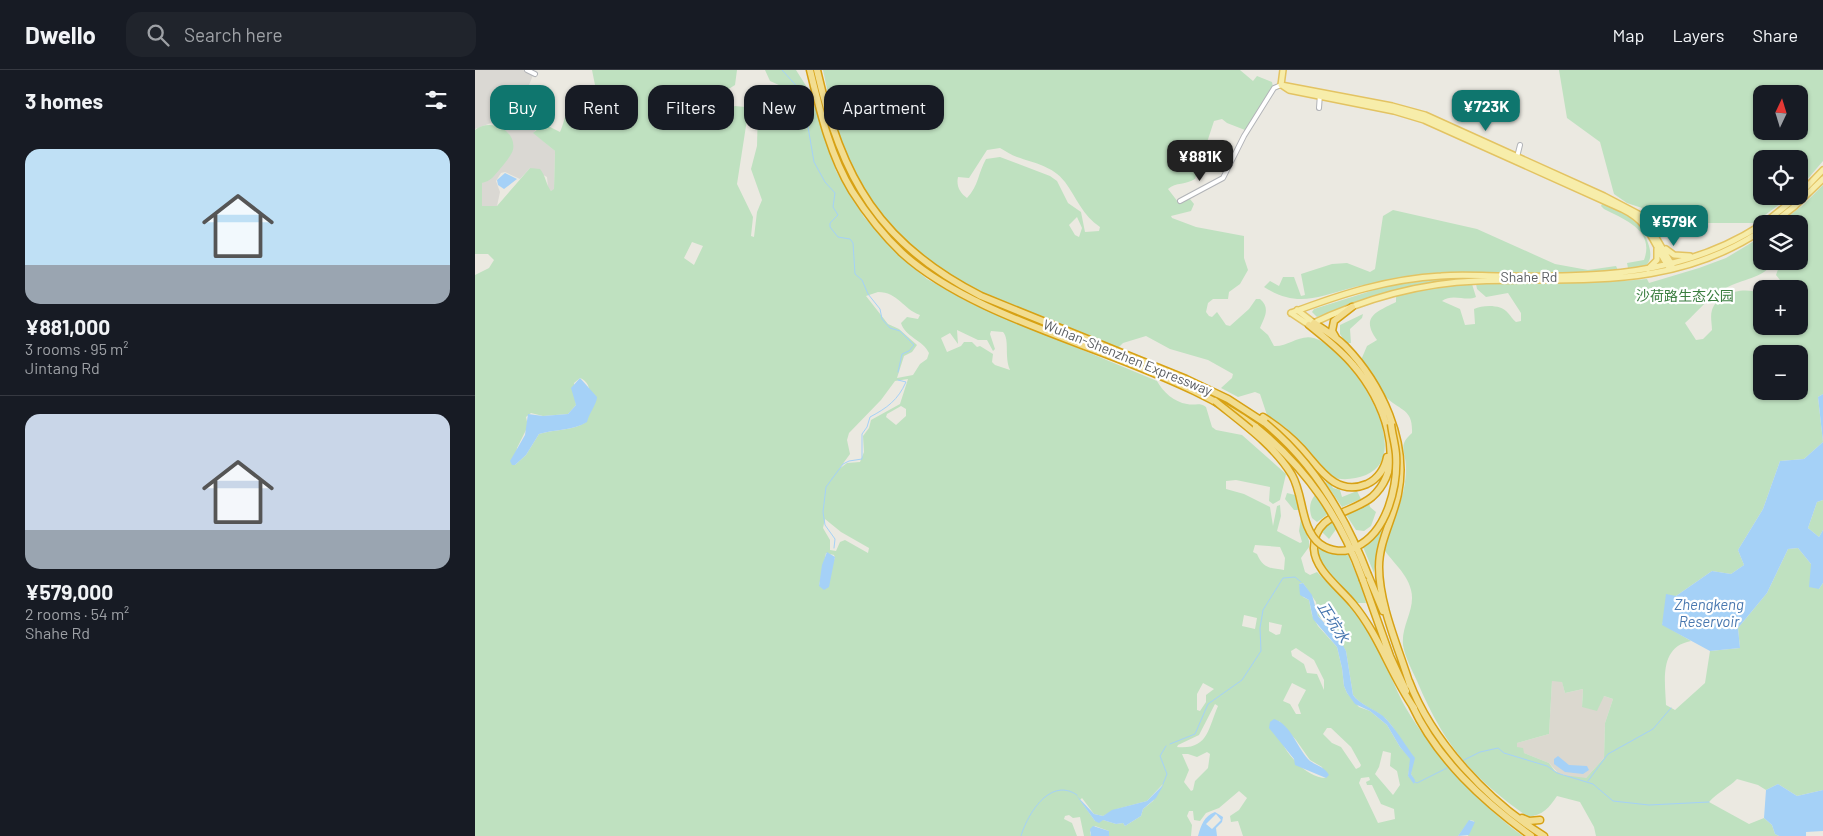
<!DOCTYPE html>
<meta charset="utf-8">
<style>
body{margin:0;font-family:Barlow,"Noto Sans SC",sans-serif;background:#20242c;color:#f1f3f6;height:100vh;display:flex;flex-direction:column;font-size:19px;white-space:nowrap}
*{box-sizing:border-box;margin:0}
p{font-size:16px;color:#9ea1a6}
.icon{flex:none;width:28px;height:28px;fill:none;stroke:currentColor;stroke-width:2;stroke-linecap:round;stroke-linejoin:round}
.map{position:relative;flex:1;overflow:hidden}
.details{display:flex;flex-direction:column;background:#171b24;width:475px}
.details>*{flex:none}
.top-card{position:absolute;left:15px;top:15px;width:475px;height:45px;display:flex;gap:10px}
.needle{width:32px;rotate:4deg}
.buttons{position:absolute;left:1278px;top:15px;display:grid;gap:10px}
.buttons a{display:grid;place-items:center;width:55px;height:55px;border-radius:10px;background:#171b24;box-shadow:0 1px 4px #0004;font-size:25px}
.price{position:absolute;translate:-50% -42px;padding:0 11px;border-radius:10px;background:#0f766e;color:#fff;font-size:16px;line-height:32px;filter:drop-shadow(0 1px 2px #0008)}
.price::after{content:'';position:absolute;left:50%;top:30px;width:15px;height:11px;margin-left:-8px;background:inherit;clip-path:polygon(0 0,100% 0,50% 100%)}
.price.active{background:#222;color:#fff}
ul{padding:0;list-style:none}
li{display:grid;align-content:center;gap:10px;height:265px;padding:0 25px}
li+li{border-top:1px solid #363941}
li span{display:grid;place-items:center;height:155px;border-radius:15px;color:#555}
li>.icon{margin-inline-start:auto}
span .icon{width:90px;height:90px;fill:#fffc;stroke-width:1}
li b{font-size:21px}
h2{display:flex;justify-content:space-between;align-items:center;height:60px;padding:0 25px;font-size:21px}
.tag{padding:0 18px;border-radius:15px;background:#171b24;box-shadow:0 1px 4px #0004;font-size:18px;line-height:45px}
.tag.active{background:#0f766e;color:#fff}
header{display:flex;align-items:center;gap:30px;box-sizing:border-box;height:70px;padding:0 25px;background:#171b24;border-bottom:1px solid #363941}
header strong{font-size:24px}
nav{display:flex;gap:28px;margin-inline-start:auto;font-size:18px}
.search{width:350px;height:45px;background:#20242c;display:flex;align-items:center;gap:12px;box-sizing:border-box;padding:0 18px;border-radius:15px;color:#9ea1a6;font-size:19px}
main{display:flex;flex:1;min-height:0}
.map>svg:first-child{display:block}
.industrial{fill:#dad8d3}
.education{fill:#dbd8cf}
.green{fill:#bfe1c0;fill-rule:evenodd}
.water{fill:#a5d1f7;fill-rule:evenodd}
.lines{fill:none;stroke-linecap:round;stroke-linejoin:round}
.stream{stroke:#a5d1f7;stroke-width:1}
.minor-casing{stroke:#b1b3b7;stroke-width:6}
.major-casing{stroke:#e3c362;stroke-width:8}
.highway-casing{stroke:#d7a114;stroke-width:9}
.minor{stroke:#fff;stroke-width:4}
.major{stroke:#f7edaa;stroke-width:5}
.highway{stroke:#f2dd90;stroke-width:6}
.highway-bridge-casing{stroke:#d7a114;stroke-width:9;stroke-linecap:butt}
.highway-bridge{stroke:#f2dd90;stroke-width:6}
.labels{text-anchor:middle;dominant-baseline:central;stroke-width:4.5;stroke-linejoin:round;paint-order:stroke}
.street-label{font-size:14px;fill:#595c60;stroke:#fff}
.park-label{font-size:14px;fill:#3b7e40;stroke:#fff}
.water-label{font-size:15px;font-style:italic;fill:#4877af;stroke:#fff}
</style>
<header>
<strong>Dwello</strong>
<div class="search"><svg class="icon" aria-label="search" viewBox="0 0 24 24"><circle cx="10" cy="10" r="6"/><path d="M15 15l6 6"/></svg>Search here</div>
<nav><a>Map</a><a>Layers</a><a>Share</a></nav>
</header>
<main>
<section class="details">
<h2>3 homes<svg class="icon" aria-label="filters" viewBox="0 0 24 24"><path d="M4 7h16M4 17h16"/><circle cx="9" cy="7" r="2"/><circle cx="15" cy="17" r="2"/></svg></h2>
<ul>
<li><span style="background:linear-gradient(#bfe0f5 75%,#9aa5b1 0)"><svg class="icon" aria-label="home" viewBox="0 0 24 24"><path d="M3 11l9-7 9 7M6 9v11h12V9"/></svg></span><div><b>¥881,000</b><p>3 rooms · 95 m²</p><p>Jintang Rd</p></div></li>
<li><span style="background:linear-gradient(#c9d6e8 75%,#9aa5b1 0)"><svg class="icon" aria-label="home" viewBox="0 0 24 24"><path d="M3 11l9-7 9 7M6 9v11h12V9"/></svg></span><div><b>¥579,000</b><p>2 rooms · 54 m²</p><p>Shahe Rd</p></div></li>
</ul>
</section>
<div class="map">
<svg width="1348" height="766" viewBox="0 0 1348 766">
<rect width="100%" height="100%" fill="#ebe9e1"/>
<!-- industrial -->
<path class="industrial" d="M0,0H48L58,5L47,33V39L61,59L59,63L80,81L79,120L76,121L73,118L72,107L55,98L45,109L30,102L26,103L21,111L25,122L22,136H7V113L38,80L37,71L33,63L16,53L0,59Z"/>
<!-- education -->
<path class="education" d="M1077,611H1087L1090,623L1108,619L1107,637L1129,626L1138,629L1130,653L1129,688L1111,708H1100L1083,703L1074,693L1049,683L1042,677V673L1074,664Z"/>
<!-- green -->
<path class="green" d="M117,0H262L260,15L244,25L231,29L239,44L260,36L270,37L273,43L262,114L278,147L276,166L279,167L282,142L287,130L276,99L282,76L283,37L325,36L326,25L295,11L290,0H321L335,22L361,101L389,147L429,190L452,209L497,234L682,311C688,322 699,332 712,334C720,336 724,332 731,337L737,357L741,360L767,365L811,404L805,430L798,434L794,431L795,417L761,410L751,411V419L769,424L795,437L798,456L802,436L805,435L806,446L802,461L825,473L827,472L824,461L826,448L834,471V477L826,488L830,502L835,505L842,502C858,519 876,533 889,552C905,575 914,605 927,631C950,675 1007,737 1048,766H993L999,751L995,750L983,766H768L763,751L756,752L755,746L764,740L772,728L764,721L744,738L731,743L725,751L719,750L718,741H714L712,746L717,755L716,766H634V761L620,756L615,762L616,766H609L605,747L598,748L594,745L590,746L589,749L597,753L602,766H0V205L14,198L19,190L13,184H0V60C14,48 42,59 38,80C36,86 29,94 25,99C19,106 16,111 7,113V136H22L55,98L65,99C71,106 71,115 76,121L79,119L80,81L58,63L69,54L85,62C93,46 93,9 121,20ZM217,172L228,176L219,195L209,188ZM403,222C423,222 428,239 445,245L443,249L432,247L426,253C430,267 448,270 454,283L452,289L445,294L438,305L422,308L429,286L437,282L442,275L424,259L413,254L391,226ZM482,260L503,270H512L518,281L520,279L515,264L516,261L528,262C535,270 529,286 535,300L520,295L517,292L518,284L505,276L502,277L497,272H489L486,276L472,282L466,268L475,263L483,274ZM105,308C121,314 114,339 111,352C98,361 80,359 64,364L51,385L40,395L42,378L53,356L51,347L56,343L68,346L93,344L101,335L99,313ZM433,309L425,334L396,350L394,358L388,366L389,382L385,392L372,393L364,399L375,384L372,370L374,363L406,330L420,311ZM426,336L431,339V346L421,355L411,347L412,344ZM350,449L366,462L394,478L393,483L370,470L365,472L361,481L355,480V470L348,458ZM780,475L805,477L810,488L809,500C794,498 788,498 782,484L778,482ZM351,483L359,485L360,488L344,516ZM828,513L841,532L843,546L850,551L871,581L878,625C885,635 901,640 911,649C921,659 927,674 937,685L936,704L939,710L933,706L936,689L925,677L912,655L895,641L884,637L872,623L869,616L867,598L862,577L843,556L837,545L834,530L828,527L824,514ZM769,545L782,548L780,559L767,556ZM794,552L807,555L805,564L801,565L794,561ZM821,578L839,590L849,610V620L842,604L832,603L829,594L817,586L816,581ZM728,613L739,619L731,625V632L725,641L722,640V624ZM817,613L831,620L823,635L826,644H821L815,634L808,631ZM740,634L743,636C733,659 733,680 702,677L703,675L724,665ZM804,651L821,670L835,690L847,697L851,708C835,708 818,691 810,678C806,671 805,659 804,651ZM852,658H856L876,677L886,695L885,697L881,699L866,677L857,673L848,664ZM908,681L916,683L915,696L922,701L925,715L918,725L900,704L904,697ZM732,682L735,684L733,698L720,711L718,720L716,721L709,712L714,700L707,684H713L722,687ZM894,707L895,710L891,712L892,715H897L906,734L919,739L920,749L903,753L884,713L886,708ZM688,714L678,731L668,739L666,746L650,756L648,753L641,754L628,750L620,751L605,730L607,728L619,744L628,746L642,739L672,731Z
M348,0H765L778,11L782,6L797,12L798,17L770,60L752,53L747,49L739,51L720,109C711,115 701,112 693,119L703,132L715,129L719,134L716,141L696,146L697,148L721,157L769,166V188L773,200L765,214L754,222L753,229H738L733,233L731,242L734,246L737,247L742,242L751,255L755,256L774,239L781,229H785C796,238 789,248 785,258L793,265L799,276C813,277 824,264 839,268C875,279 943,384 891,405C880,409 868,411 857,407L828,374L811,358L792,345L785,324L780,322L763,327L746,318L757,308L758,304L733,290L695,279L671,266L648,273L643,278C582,255 506,230 453,192C421,169 394,133 377,98C362,68 355,33 348,0ZM525,78C531,81 536,85 542,87C559,93 578,96 590,112C601,127 608,146 625,157L624,161L610,162L606,142L593,133L582,111L575,106L525,87L511,89C503,103 504,115 492,128C485,123 481,116 483,107L494,108L512,80ZM602,147L607,158L604,167L600,165L594,155Z
M1084,0H1348V91L1324,119V89H1286V126H1316L1279,153H1230L1206,150L1190,140L1179,142L1152,133L1139,124L1125,72L1092,48ZM1286,24H1324V61H1286Z
M1348,115V324L1343,327L1348,372L1329,389L1305,391L1288,439L1263,480L1269,495L1256,504L1237,501L1201,526L1187,554L1216,571C1184,577 1190,610 1191,635L1200,640L1230,613L1235,581L1265,578L1263,558L1292,523L1313,479L1323,478L1336,494L1344,519L1348,513V720L1322,726L1303,714L1291,720L1283,715L1262,709C1253,718 1243,722 1234,732L1274,754L1289,748L1297,755L1300,764L1304,766H1121L1119,757L1105,732L1082,726C1074,738 1068,745 1053,747C996,707 969,675 942,611C937,600 930,587 928,575C926,555 941,539 936,520C932,501 910,486 908,476C919,451 931,426 931,398C931,381 922,376 937,363C938,339 926,341 913,329C902,319 894,302 886,290L892,276L902,270C884,246 904,241 921,232V226L917,221L913,222L842,247L837,242L839,239L899,220V215C891,214 884,216 876,218C842,227 822,238 789,217L795,211L804,216L808,207H819L826,226L830,225L826,204L857,194L872,193L895,202L900,199L908,146L918,140L1002,159L1080,194L1113,200L1141,196L1148,211L1172,209L1174,213L1224,198L1251,188L1286,167V191H1301C1284,211 1270,207 1249,219C1235,226 1222,242 1210,253L1221,270L1228,269L1237,260C1237,254 1235,246 1237,240C1243,222 1271,216 1286,224V256H1324V254L1331,252L1324,241V219H1312L1301,205L1306,191H1324V154H1303L1327,136ZM997,214H1001L1002,219L1011,227L1033,223L1046,243V251L1041,252C1037,249 1036,246 1033,243C1026,234 1008,235 999,239L1000,254L990,255L985,239L967,231C978,223 991,232 1001,227ZM1286,284H1324V321H1286ZM1077,611L1087,612L1090,623L1108,619L1107,637L1122,641L1129,626L1138,629L1130,653L1129,688L1111,708L1088,705L1080,701L1074,693L1049,683L1048,678L1042,677V673L1074,664Z
M1127,134C1151,140 1165,150 1173,173C1176,182 1177,189 1171,196L1153,198L1152,193L1169,190C1180,160 1150,150 1129,139L1126,136Z
M888,244L887,248L875,259L876,273H871L865,264V255Z
M850,412L855,413L858,418L865,420L867,427L882,421L886,429L867,437Z
M812,423L820,425L824,440H819L810,429Z
M840,425L853,444L842,452L837,448C834,440 834,432 840,425Z
M1348,430V460L1344,467L1333,458L1342,432Z
M894,432L895,437L901,442L896,456L889,461L881,460L870,443Z
M856,450L862,458L854,469L846,461Z
M905,459L908,463L902,478L899,503L888,477Z
M843,475L859,483L873,485L887,518L891,533H881C870,519 837,494 843,475Z"/>
<!-- water -->
<path class="water" d="M30,103L42,109L29,119L23,115L22,110Z
M105,308L122,327C122,334 114,343 112,352C97,361 80,359 64,364L51,385L40,395H37L35,391L50,365L53,344L68,346L93,344L101,335L96,318Z
M1348,324V430L1342,432L1333,458L1344,467L1348,460V513L1344,519L1334,517L1336,494L1323,478L1313,479L1292,523L1263,558L1265,578L1235,581L1187,555L1191,524L1201,526L1237,501L1256,504L1269,495L1263,480L1288,439L1305,391L1329,389L1348,372L1343,327Z
M352,482L360,487L354,517L349,520L344,516L347,495Z
M828,513L837,525L843,546L865,570L871,581L878,625C884,634 899,639 908,646C920,657 930,675 940,688L936,704L940,710L939,714L933,706L935,689L925,677L912,655L895,641L880,634L872,623L869,616L867,598L862,577L838,549L834,530L825,525L824,514Z
M799,649C816,654 823,680 835,691C842,696 850,697 854,705L851,708L820,695L819,689L794,658L795,652Z
M1083,686L1094,695L1112,696L1114,700L1108,704L1090,702L1079,694V689Z
M689,714L681,728L668,739L666,746L650,756L648,753L641,754L628,750L624,753L620,751L601,725L619,744L628,746L637,740L672,731Z
M1303,714L1322,726L1348,720V761L1331,762V766H1304L1300,764L1297,755L1289,748L1291,720Z
M740,742L748,747L747,752L741,758L742,766H723C726,755 729,746 740,742ZM741,744L746,750L737,759L731,754Z
M994,750L1000,752L994,765L983,766Z
M618,756L634,761V766H616L615,759Z"/>
<g class="lines">
<!-- stream -->
<path class="stream" d="M307,0L327,22L339,92L350,112L360,123L358,137L363,145L355,153V157L363,167L375,169L378,173L380,204L387,210L393,224L405,239L407,249L415,258L425,261L439,275L434,281L427,284L423,302
M359,478L360,469L350,455L348,442L351,417L368,394L374,391L387,389V364L392,357L395,347C412,338 423,330 431,312L423,310
M695,674L720,664L733,634L767,610L786,581L785,558L788,540L808,508L820,507L826,512
M987,691L1005,682L1023,678L1029,683L1072,696L1082,703L1118,714L1138,731L1174,735L1234,732
M938,711L942,713L974,697
M1113,711L1133,684L1178,659L1196,638
M688,714L692,704L685,686L691,676
M546,766C552,745 575,706 602,725"/>
<!-- minor casing -->
<g class="minor-casing">
<path id="minor" d="M52,0L60,4
M844,38L845,24
M1042,87L1045,75
M705,131L748,108L769,66L799,18L806,15"/>
</g>
<!-- major casing -->
<g class="major-casing">
<path id="major" d="M806,15L917,36L950,45L1129,126L1169,147L1197,195
M806,15L808,0
M808,16L814,20L919,41L949,50L1147,139C1176,153 1177,172 1193,196
M1324,125L1348,100
M1288,154L1323,126
M1297,154L1320,136L1348,109
M1191,179L1199,185L1215,186
M1173,199L1182,190V179
M822,240L839,253
M816,243L834,255C886,230 945,213 1002,211C1105,207 1195,221 1286,161
M816,243C866,224 913,209 966,206C987,204 1007,206 1027,206C1119,207 1206,207 1286,155"/>
</g>
<!-- highway casing -->
<g class="highway-casing">
<path id="highway" d="M335,0C345,41 355,85 377,121C391,143 408,165 427,183C484,235 582,264 654,293C699,311 742,329 781,357
M342,0C367,109 404,174 506,226L711,309L753,329L790,353
M839,253C850,260 861,267 870,276C906,313 934,372 923,424C918,449 904,471 904,497C904,535 924,579 935,615
M834,255C850,268 866,280 879,296C907,328 935,393 897,427C877,444 838,443 839,479C840,500 865,518 878,534C904,565 916,605 939,638
M861,268L857,261L859,251L877,237
M788,347C802,356 815,366 827,379C845,399 861,427 892,414C903,409 910,398 912,387
M893,505L908,541
M888,510L915,586L931,621
M934,611C957,672 1014,732 1069,766
M937,635C962,689 1008,731 1056,766
M1047,748L1054,751L1065,750"/>
</g>
<!-- minor -->
<use href="#minor" class="minor"/>
<!-- major -->
<use href="#major" class="major"/>
<!-- highway -->
<use href="#highway" class="highway"/>
<!-- highway-bridge casing -->
<g class="highway-bridge-casing">
<path id="highway-bridge" d="M740,331C766,352 799,375 817,405C829,426 825,458 845,474C856,482 870,483 881,477C913,462 923,415 921,384C920,373 917,364 916,354
M790,353C839,393 871,447 893,505
M781,357C832,399 866,448 888,510"/>
</g>
<!-- highway-bridge -->
<use href="#highway-bridge" class="highway-bridge"/>
</g>
<g class="labels">
<!-- street labels -->
<g class="street-label">
<text x="1054" y="206">Shahe Rd</text>
<text transform="translate(653 287) rotate(22)">Wuhan-Shenzhen Expressway</text>
</g>
<!-- park labels -->
<g class="park-label">
<text x="1210" y="225">沙荷路生态公园</text>
</g>
<!-- water labels -->
<g class="water-label">
<text x="1234" y="534">Zhengkeng<tspan x="1234" dy="17">Reservoir</tspan></text>
<text transform="translate(859 552) rotate(58)">正坑水</text>
</g>
</g>
</svg>
<div class="buttons">
<a><svg class="needle" viewBox="-14 -14 28 28"><path d="M0-13l5 13h-10z" fill="#e53935"/><path d="M0 13l5-13h-10z" fill="#9ea1a6"/></svg></a>
<a><svg class="icon" aria-label="locate" viewBox="0 0 24 24"><circle cx="12" cy="12" r="6"/><path d="M12 2v4M12 18v4M2 12h4M18 12h4"/></svg></a>
<a><svg class="icon" aria-label="layers" viewBox="0 0 24 24"><path d="M12 4l9 5-9 5-9-5zM3 14l9 5 9-5"/></svg></a>
<a>+</a>
<a>−</a>
</div>
<b class="price" style="left:1011px;top:62px">¥723K</b>
<b class="price active" style="left:725px;top:112px">¥881K</b>
<b class="price" style="left:1199px;top:177px">¥579K</b>
<div class="top-card">
<a class="tag active">Buy</a>
<a class="tag">Rent</a>
<a class="tag">Filters</a>
<a class="tag">New</a>
<a class="tag">Apartment</a>
</div>
</div>
</main>
